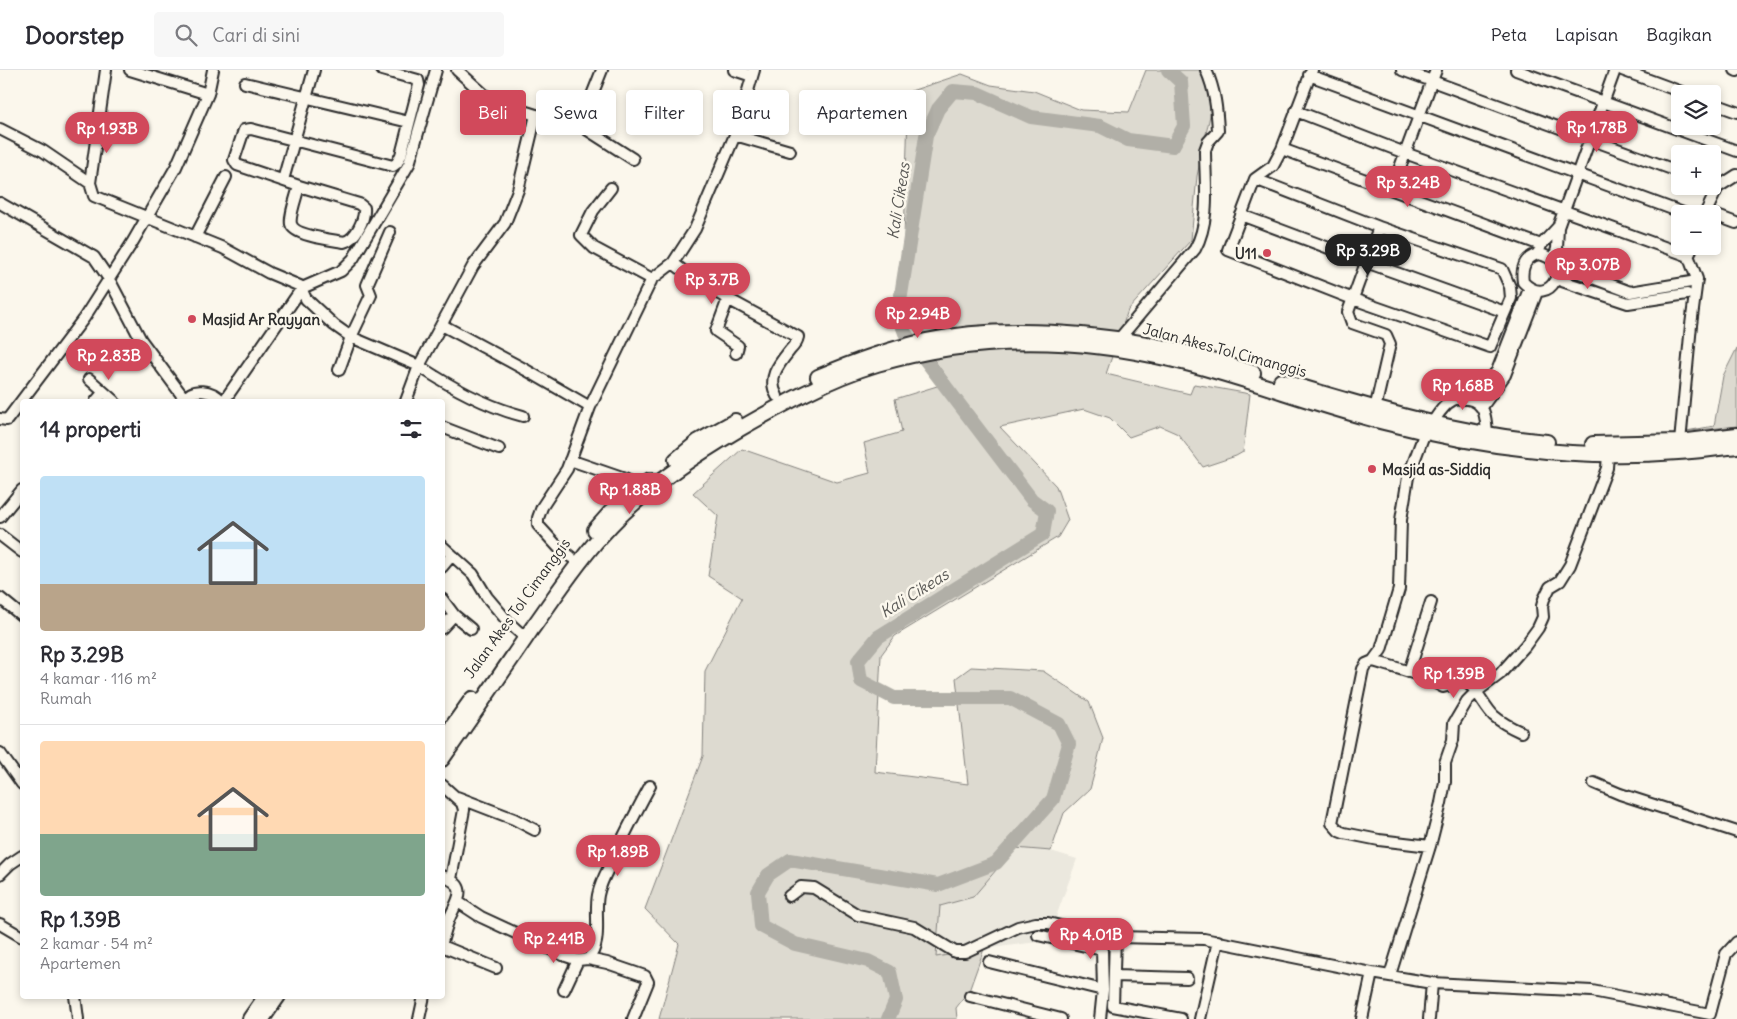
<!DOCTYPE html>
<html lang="id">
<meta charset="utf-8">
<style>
body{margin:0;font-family:Delius,sans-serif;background:#f7f7f7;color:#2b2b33;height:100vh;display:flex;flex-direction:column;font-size:19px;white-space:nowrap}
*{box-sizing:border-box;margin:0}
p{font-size:16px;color:#7c7c81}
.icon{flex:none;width:28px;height:28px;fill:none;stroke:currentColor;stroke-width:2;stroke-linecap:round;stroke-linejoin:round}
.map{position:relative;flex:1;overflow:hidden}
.drawer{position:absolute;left:20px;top:329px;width:425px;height:600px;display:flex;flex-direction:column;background:#fff;border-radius:5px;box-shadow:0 2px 8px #0003}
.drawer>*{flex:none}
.banner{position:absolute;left:460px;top:20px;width:475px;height:45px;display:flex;gap:10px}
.fabs{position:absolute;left:1671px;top:15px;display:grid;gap:10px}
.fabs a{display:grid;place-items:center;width:50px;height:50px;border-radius:5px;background:#fff;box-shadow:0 2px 8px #0003;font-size:25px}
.price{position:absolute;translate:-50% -42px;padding:0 11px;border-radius:18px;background:#d1495b;color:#fff;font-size:16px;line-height:32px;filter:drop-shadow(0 1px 2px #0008)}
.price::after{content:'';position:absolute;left:50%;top:30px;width:15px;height:11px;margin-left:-8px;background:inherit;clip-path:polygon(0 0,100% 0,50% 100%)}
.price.current{background:#222;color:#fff}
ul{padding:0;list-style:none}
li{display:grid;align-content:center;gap:10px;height:265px;padding:0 20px}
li+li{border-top:1px solid #e1e1e2}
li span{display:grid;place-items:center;height:155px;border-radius:5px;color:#555}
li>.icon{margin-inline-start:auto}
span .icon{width:90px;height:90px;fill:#fffc;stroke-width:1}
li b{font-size:21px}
h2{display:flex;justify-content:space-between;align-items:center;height:60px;padding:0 20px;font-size:21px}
.chip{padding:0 18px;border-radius:5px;background:#fff;box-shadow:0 2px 8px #0003;font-size:18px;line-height:45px}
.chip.current{background:#d1495b;color:#fff}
header{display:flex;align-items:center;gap:30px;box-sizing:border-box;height:70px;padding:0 25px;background:#fff;border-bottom:1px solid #e1e1e2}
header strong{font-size:24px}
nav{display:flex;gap:28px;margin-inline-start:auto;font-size:18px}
.search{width:350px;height:45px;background:#f7f7f7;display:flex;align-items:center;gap:12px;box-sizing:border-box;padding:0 18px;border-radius:5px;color:#7c7c81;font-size:19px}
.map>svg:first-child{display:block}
.built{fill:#ebe8de}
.green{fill:#dddad0;stroke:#84827e}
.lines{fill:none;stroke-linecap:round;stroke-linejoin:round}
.river{stroke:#b1afa7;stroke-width:14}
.minor-casing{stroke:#2b2b2b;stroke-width:14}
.major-casing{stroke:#2b2b2b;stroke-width:18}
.minor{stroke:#fbf7ec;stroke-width:10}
.major{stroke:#fbf7ec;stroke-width:14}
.poi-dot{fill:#d1495b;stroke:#fbf7ec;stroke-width:2}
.labels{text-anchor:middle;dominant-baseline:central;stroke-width:5;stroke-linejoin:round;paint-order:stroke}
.poi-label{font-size:15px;font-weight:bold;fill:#2b2b2b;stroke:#fbf7ec;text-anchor:start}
.street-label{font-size:15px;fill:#2b2b2b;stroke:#fbf7ec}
.water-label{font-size:16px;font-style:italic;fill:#5a5956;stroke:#fbf7ec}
</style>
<header>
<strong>Doorstep</strong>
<div class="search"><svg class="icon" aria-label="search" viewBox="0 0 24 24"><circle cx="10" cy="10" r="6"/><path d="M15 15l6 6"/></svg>Cari di sini</div>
<nav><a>Peta</a><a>Lapisan</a><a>Bagikan</a></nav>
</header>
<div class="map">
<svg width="1737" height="949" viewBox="0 0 1737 949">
<rect width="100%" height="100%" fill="#fbf7ec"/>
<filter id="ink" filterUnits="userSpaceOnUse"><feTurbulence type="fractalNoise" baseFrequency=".02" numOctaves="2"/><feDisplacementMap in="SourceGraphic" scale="10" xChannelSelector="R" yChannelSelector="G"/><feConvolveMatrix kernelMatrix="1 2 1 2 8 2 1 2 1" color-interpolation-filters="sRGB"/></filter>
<g filter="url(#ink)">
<!-- built -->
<path class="built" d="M1016,778L1051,781L1077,789L1057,844L1053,870L984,879L936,888L940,836L973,827Z"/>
<!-- green -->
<path class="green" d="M1146,0H1207L1215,22L1197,106L1191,170L1128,240L1106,304L1190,324L1194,314L1250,324L1243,382L1236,386L1203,397L1178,364L1160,356L1129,367L1110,348L1084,339L1000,357L1056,416L1068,450L1058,467L895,566L881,585L875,702L968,714L956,608L971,597L1043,601L1089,632L1103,668L1095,701L1090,719L1064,743L1051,781L1015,778L973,827L940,836L936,887L984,879L969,921L956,938L957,949H659L679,874L645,839L703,686L705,601L742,528L708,506L718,446L693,423L742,379L837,412L870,403L864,373L902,362L895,329L950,312L924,276L902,229L908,44L884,30L962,4L991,15L1034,21L1081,40L1129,42Z
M1737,278V356L1681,362L1714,356L1723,306Z"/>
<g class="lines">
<!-- river -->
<path class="river" d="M888,949L896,930L890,902L868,891L795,874L761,856L758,822L768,805L790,790L938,815L996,793L1053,729L1069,674L1059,654L1010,628H894L861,611L858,591L878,567L1043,464L1047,441L1032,430L905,263L898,244L926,66L938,39L953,21L977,23L1031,47L1100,56L1128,70L1173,76L1184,56L1181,12L1168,0"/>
<!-- minor casing -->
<g class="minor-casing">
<path id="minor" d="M106,0L90,113L94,126L223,178L269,203L300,216L306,229L334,255L351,267L419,296L473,196L505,153L518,120L536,45L580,55L633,89
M130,0L208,24
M457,0L488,28L501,34L536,45
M734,0L752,6
M1402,0L1680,102
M1516,0L1737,81
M1622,0L1687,24
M1735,0L1737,1
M1309,5L1686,144
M245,13L409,52
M1712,33L1737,42
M1296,41L1405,83L1686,185L1690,183L1692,176
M580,55L602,0
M0,59L43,81L90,113
M735,65L790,81
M1282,79L1541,175
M1255,109L1379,157L1502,199L1510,217L1511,228L1490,277L1353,229L1228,180L1255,109L1273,96L1282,79L1312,0
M283,110L314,0
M299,116L359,134L364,138C365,149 356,169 344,172C333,170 294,166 291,154C289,146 297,125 299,116L237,95L234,90L244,60L251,59L393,96L397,93L401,85L419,15L418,10L382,0
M611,118L593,141L581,165L594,178L652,209
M1392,119L1436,0
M0,133L94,187L109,209L141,270L184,328
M1705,144L1718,117L1737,105
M1712,144L1736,153
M1241,145L1366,192L1505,242
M195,167L226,107
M1538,184C1575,189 1551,241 1523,212C1521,199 1524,188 1538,184L1541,175L1558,157
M1553,190L1557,179L1558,157L1615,0
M673,193L698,212L728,229L716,261L738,276L736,283
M1556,194L1630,222L1691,212
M1556,209L1628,233L1687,224
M728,229L798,267C797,272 794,276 790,280C778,295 767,308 777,326
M442,255L526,300L590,337
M1119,269L1195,179C1211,150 1205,112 1205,80L1208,72L1218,61C1217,39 1215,20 1206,0
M339,300L351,267L371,225L367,215L390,162
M89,309L114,331
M1473,330L1497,301L1529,219
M96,331L103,323
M183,331C192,316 212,320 222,331
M224,331L302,218L341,201L353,189L409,94L436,0
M406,331L419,296C452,318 485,336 523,346
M1482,337L1505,305L1537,222
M1375,339L1390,274L1386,265L1352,253L1348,242L1379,157
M0,349L7,350L84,248L132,173L176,97L208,24L213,0
M1432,353C1437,346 1444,334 1453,330C1458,327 1463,329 1468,329C1486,332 1486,350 1487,364
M442,357L499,379
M1680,372L1691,255L1697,209L1688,185
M570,390L625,409L637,419
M0,447L22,420
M0,465L22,482
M442,476L473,504L487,527L509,553L519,562
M571,487L558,477L538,455V448L542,437L567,399L590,337L652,209L673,193L695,159L735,65L754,0
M442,497L452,485
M0,528L22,546
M442,529L454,545L471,559
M442,558L454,545
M1373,591C1397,598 1421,604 1443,617L1447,616L1456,609C1475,610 1482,635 1494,646C1502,653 1512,658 1521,662
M1409,602L1431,532
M0,683L22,714
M1594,713L1620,724L1737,762
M442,715L462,733L464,740L451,809
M457,727L514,749L535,760
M1430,776L1441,733L1445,712V693L1453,670L1454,653L1467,631L1476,622L1500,604L1525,576L1538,558L1543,547L1542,536L1544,529L1550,517L1560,511L1570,495L1607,398L1608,384
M0,804L10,794L22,786
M442,806C471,816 457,830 449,849C446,857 444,865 442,872
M789,826L801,817L814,818L858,845L914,857L955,882H965L1018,857L1036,853H1048L1082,861L1117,867L1204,869L1372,903L1432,913L1592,921L1710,944L1726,884L1737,872
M458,832L481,847L563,885L578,890L588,889L607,893L645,906L648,912L633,949
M0,854L22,867
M1038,865L1102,880L1103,920L1100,949
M1115,866L1113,936L1181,949
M442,876L496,898
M588,889C603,872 594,846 598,825C600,814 606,803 611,793C623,767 636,742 650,716
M989,892L1103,920
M1390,905L1430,776L1379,770L1344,763L1339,761L1332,753L1363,599L1366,594L1373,591L1381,580L1399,519L1401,450L1408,407L1425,362
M1114,906L1187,908
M564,920L578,890
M75,926L78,949
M970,926L1061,949
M419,949L424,926
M1200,949L1218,871
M1362,949L1372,903
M1429,949L1432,913"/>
</g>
<!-- major casing -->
<g class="major-casing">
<path id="major" d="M818,307C853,292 889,279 926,271C1003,254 1100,263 1176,280C1202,286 1227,295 1253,303
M1281,311C1368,337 1455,364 1547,372
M1593,374L1680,372L1737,365
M676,390L699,371L735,351
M595,460L611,442L649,411
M442,671L472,629
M442,689C472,646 502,603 531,560C554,528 575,495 602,465C637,425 690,388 736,361C781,335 827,309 877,294C973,266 1073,266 1170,289C1243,306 1312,334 1384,352C1480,377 1579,390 1678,382C1698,381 1717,378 1737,376
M250,949L266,926
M262,949L278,926"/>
</g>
<!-- minor -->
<use href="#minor" class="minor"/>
<!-- major -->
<use href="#major" class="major"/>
</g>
</g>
<!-- markers -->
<g class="poi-dot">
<circle cx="1267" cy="183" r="5"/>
<circle cx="192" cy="249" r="5"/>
<circle cx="1372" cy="399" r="5"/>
</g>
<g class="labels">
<!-- poi labels -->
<g class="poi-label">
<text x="1257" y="183" text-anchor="end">U11</text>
<text x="202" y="249">Masjid Ar Rayyan</text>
<text x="1382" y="399">Masjid as-Siddiq</text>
</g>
<!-- street labels -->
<g class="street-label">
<text transform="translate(1225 280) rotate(15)">Jalan Akes Tol Cimanggis</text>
<text transform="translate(517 538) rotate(-54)">Jalan Akes Tol Cimanggis</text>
</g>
<!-- water labels -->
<g class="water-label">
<text transform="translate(898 131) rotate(-81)">Kali Cikeas</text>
<text transform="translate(914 523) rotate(-32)">Kali Cikeas</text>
</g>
</g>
</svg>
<div class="fabs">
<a><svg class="icon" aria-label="layers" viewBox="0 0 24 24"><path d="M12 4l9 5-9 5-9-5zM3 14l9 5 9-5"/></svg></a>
<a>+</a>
<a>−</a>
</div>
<b class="price" style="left:1597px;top:83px">Rp 1.78B</b>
<b class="price" style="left:107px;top:84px">Rp 1.93B</b>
<b class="price" style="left:1408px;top:138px">Rp 3.24B</b>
<b class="price current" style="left:1368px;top:206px">Rp 3.29B</b>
<b class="price" style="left:1588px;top:220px">Rp 3.07B</b>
<b class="price" style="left:712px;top:235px">Rp 3.7B</b>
<b class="price" style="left:918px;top:269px">Rp 2.94B</b>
<b class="price" style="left:109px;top:311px">Rp 2.83B</b>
<b class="price" style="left:1463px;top:341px">Rp 1.68B</b>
<b class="price" style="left:630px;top:445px">Rp 1.88B</b>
<b class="price" style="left:1454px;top:629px">Rp 1.39B</b>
<b class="price" style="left:618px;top:807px">Rp 1.89B</b>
<b class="price" style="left:1091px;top:890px">Rp 4.01B</b>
<b class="price" style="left:554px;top:894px">Rp 2.41B</b>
<div class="banner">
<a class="chip current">Beli</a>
<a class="chip">Sewa</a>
<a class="chip">Filter</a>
<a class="chip">Baru</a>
<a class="chip">Apartemen</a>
</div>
<section class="drawer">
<h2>14 properti<svg class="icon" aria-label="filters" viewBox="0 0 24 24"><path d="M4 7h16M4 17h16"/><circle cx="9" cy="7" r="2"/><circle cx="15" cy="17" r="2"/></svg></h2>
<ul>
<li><span style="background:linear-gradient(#bfe0f5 70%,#b9a48a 0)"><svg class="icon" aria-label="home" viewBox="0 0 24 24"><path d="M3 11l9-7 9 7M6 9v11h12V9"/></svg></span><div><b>Rp 3.29B</b><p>4 kamar · 116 m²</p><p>Rumah</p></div></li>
<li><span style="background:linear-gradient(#ffd9b3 60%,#7fa58c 0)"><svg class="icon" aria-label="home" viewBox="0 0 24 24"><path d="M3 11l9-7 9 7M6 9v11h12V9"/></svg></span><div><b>Rp 1.39B</b><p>2 kamar · 54 m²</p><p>Apartemen</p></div></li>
</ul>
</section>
</div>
